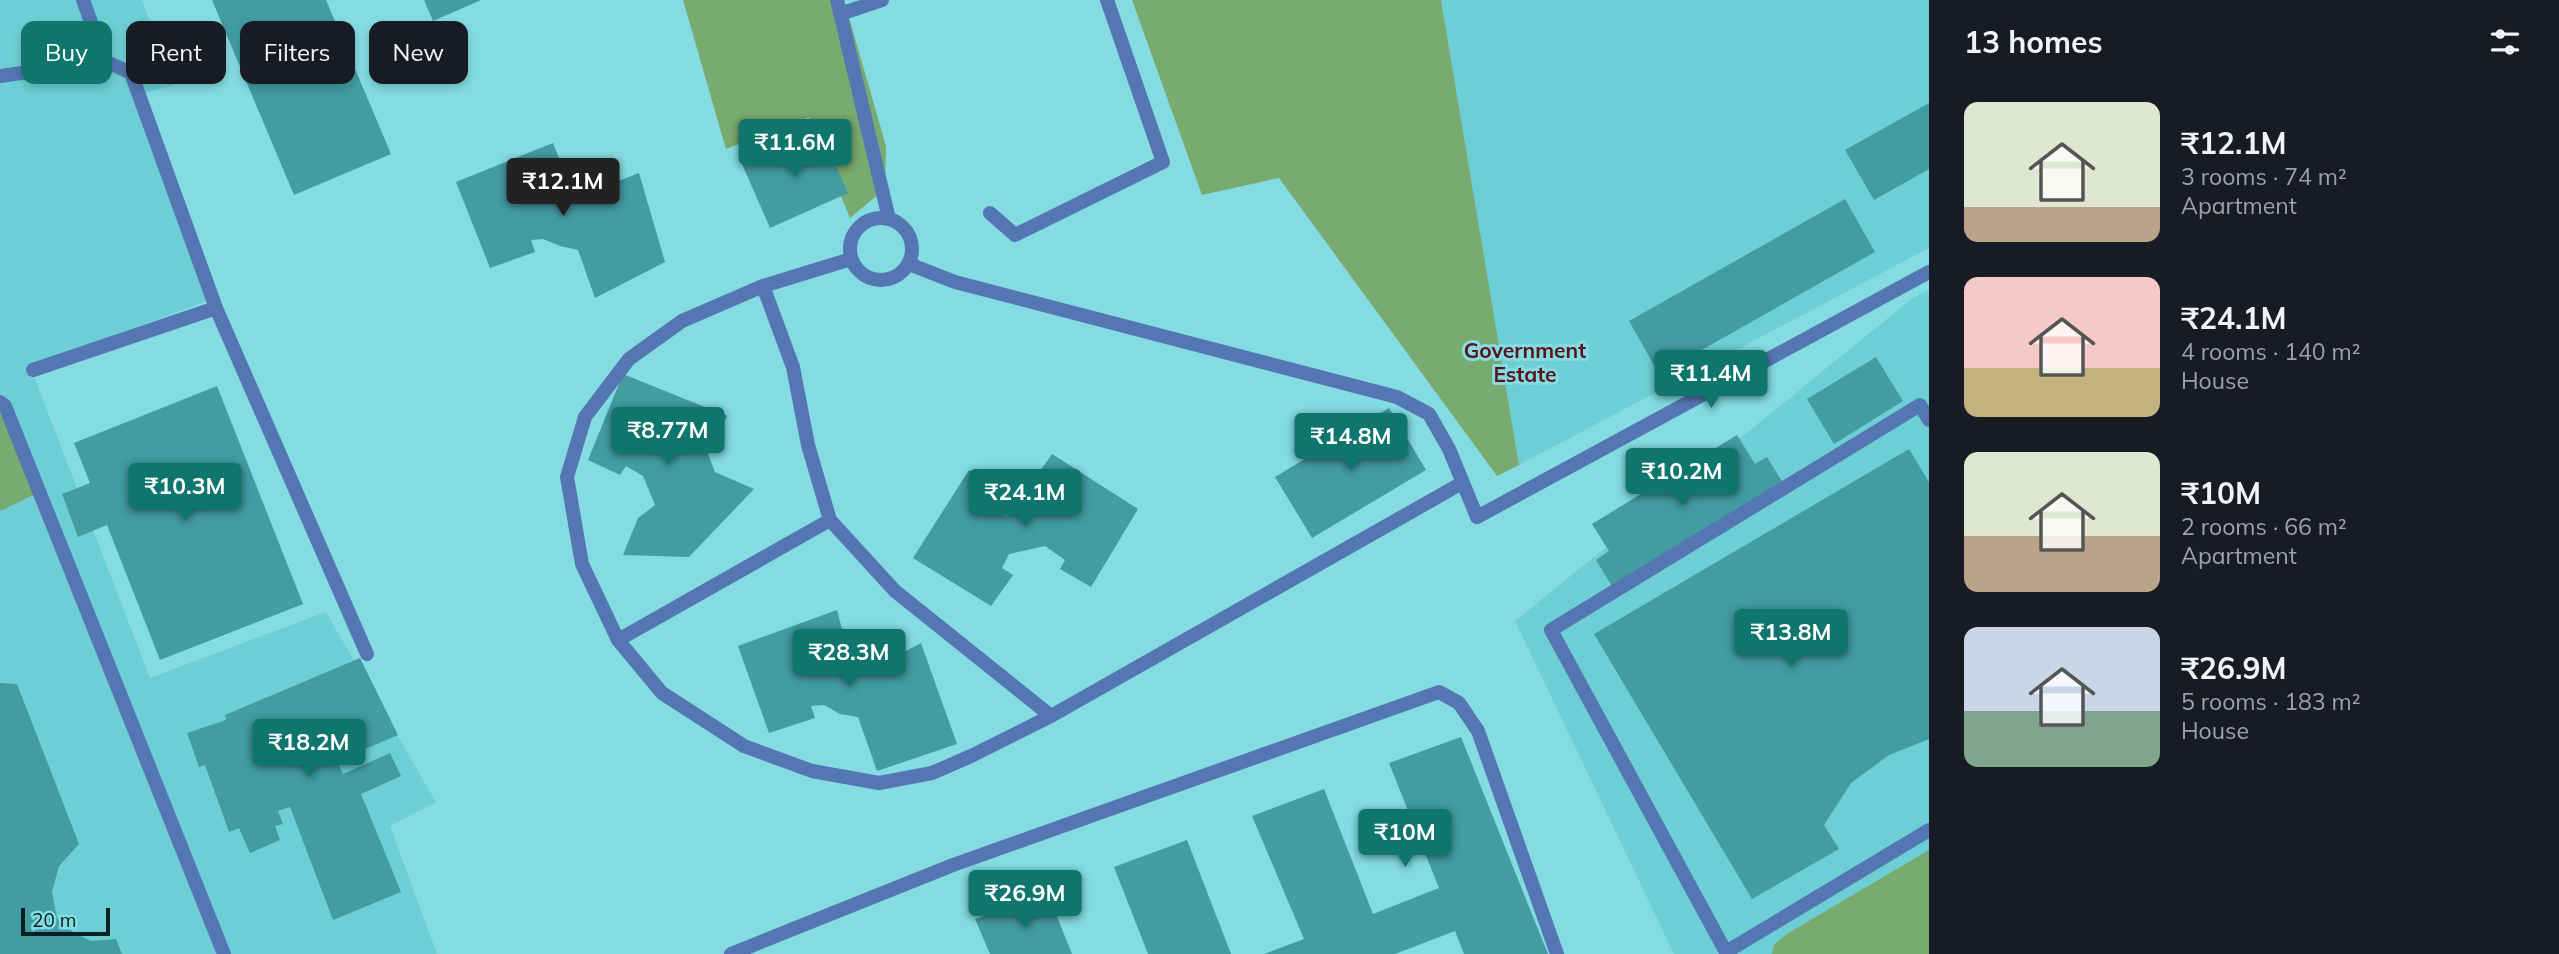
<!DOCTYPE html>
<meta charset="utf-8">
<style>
body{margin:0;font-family:Mulish,sans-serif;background:#20242c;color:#f1f3f6;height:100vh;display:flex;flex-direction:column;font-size:26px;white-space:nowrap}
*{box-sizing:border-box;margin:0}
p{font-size:23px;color:#9ea1a6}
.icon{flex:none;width:38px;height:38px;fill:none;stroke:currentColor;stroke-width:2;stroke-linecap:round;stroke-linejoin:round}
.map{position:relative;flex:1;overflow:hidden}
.details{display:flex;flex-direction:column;background:#171b24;width:630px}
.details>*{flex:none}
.guide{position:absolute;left:21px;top:21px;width:665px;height:63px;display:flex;gap:14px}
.scale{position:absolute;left:21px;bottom:18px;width:89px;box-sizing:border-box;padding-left:7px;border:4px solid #042123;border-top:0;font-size:19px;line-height:24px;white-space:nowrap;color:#042123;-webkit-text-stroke:5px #84dce2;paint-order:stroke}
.price{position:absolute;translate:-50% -60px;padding:0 16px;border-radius:7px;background:#0f766e;color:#fff;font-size:23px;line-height:46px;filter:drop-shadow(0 2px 4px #0008)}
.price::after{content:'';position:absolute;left:50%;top:42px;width:21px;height:16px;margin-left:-10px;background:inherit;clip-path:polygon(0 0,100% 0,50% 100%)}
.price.active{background:#222;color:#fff}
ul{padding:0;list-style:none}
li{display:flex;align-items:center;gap:21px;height:175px;padding:0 35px}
li span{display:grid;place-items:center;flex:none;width:196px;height:140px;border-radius:14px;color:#555}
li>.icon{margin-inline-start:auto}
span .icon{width:84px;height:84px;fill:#fffc;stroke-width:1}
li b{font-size:30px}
h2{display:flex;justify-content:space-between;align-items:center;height:84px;padding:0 35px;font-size:30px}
.chip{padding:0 24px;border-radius:14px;background:#171b24;box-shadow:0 4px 10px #0003;font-size:24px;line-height:63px}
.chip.active{background:#0f766e;color:#fff}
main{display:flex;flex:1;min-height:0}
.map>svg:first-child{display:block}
.built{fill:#6dcfd5}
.green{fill:#78ab6f}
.building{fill:#429ca2}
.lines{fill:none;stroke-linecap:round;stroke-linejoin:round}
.lane{stroke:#5477b4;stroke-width:14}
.street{stroke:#5477b4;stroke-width:14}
.labels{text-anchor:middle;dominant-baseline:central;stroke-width:6;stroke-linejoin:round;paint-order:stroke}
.neighbourhood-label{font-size:21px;font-weight:bold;fill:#591419;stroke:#84dce2}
</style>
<main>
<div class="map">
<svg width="1929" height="954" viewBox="0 0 1929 954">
<rect width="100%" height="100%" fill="#84dce2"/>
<!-- built -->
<path class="built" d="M0,0H142L174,85L137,95L207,301L30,366L150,678L326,612L436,802L390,826L437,954H0Z
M1441,0H1929V248L1519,465Z
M1929,290V954H1674L1515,621L1914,297Z"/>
<!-- green -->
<path class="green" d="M683,0H844L886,146L885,189L850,218L809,117L726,149Z
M1132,0H1441L1519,465L1497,476L1279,178L1202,195Z
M0,413L42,491L0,511Z
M1929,850V954H1772L1774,945L1785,935Z"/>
<!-- building -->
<path class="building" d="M212,0H326L391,154L294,195Z
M424,0H481L433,21Z
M1929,103V169L1874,200L1845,150Z
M820,130L848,193L770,228L742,164Z
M553,143L575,198L639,173L665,262L595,298L578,250L560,246L543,239L531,240L535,252L490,268L456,182Z
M1845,199L1875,252L1659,374L1629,321Z
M1876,357L1903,401L1834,444L1807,399Z
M623,374L727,416L708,454L715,472L754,489L689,557L623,555L638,518L655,505L643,476L626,466L620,475L588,460Z
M217,386L303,604L160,660L107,525L78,537L62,494L90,483L74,443Z
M1389,408L1426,470L1312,538L1275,477Z
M1737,435L1755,464L1767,457L1783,483L1612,586L1596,560L1609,551L1592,524Z
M1909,449L1929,482V739L1889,755L1851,783L1824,825L1839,849L1752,899L1594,634Z
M1052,454L1138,509L1091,587L1060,569L1065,560L1045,546L1009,554L1002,568L1013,575L991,606L913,558L969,470L1010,497L1002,513L1006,516L1040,504L1025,493Z
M837,610L848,653L878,666L921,643L957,744L877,771L858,717L840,714L824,705L811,706L815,718L769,733L738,646Z
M360,658L398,735L337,761L343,774L390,753L401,776L361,794L401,892L333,920L290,807L278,811L283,824L275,826L280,840L250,853L239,828L229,832L205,765L199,767L187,733L226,720L225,715Z
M0,683L17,684L79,844L59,866L52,892L57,918L74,933L91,941L116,939L122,954H0Z
M1461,737L1548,954H1464L1455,931L1395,954H1264L1304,939L1252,816L1324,789L1373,914L1439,888L1389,763Z
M1187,840L1231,954H1148L1114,867Z
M1048,894L1072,954H990L975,919Z"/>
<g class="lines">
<!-- lane -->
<path class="lane" d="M83,0L105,61
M837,0L889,219
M840,14L882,0
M0,76L105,61L131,73L216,308L367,654
M990,213L1015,235L1163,162L1107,0
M850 249a31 31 0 1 1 62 0a31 31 0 1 1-62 0Z
M909,264L955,282L1397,397L1429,414L1449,449L1477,517
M763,286L793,367L808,445L830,520L895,591L1051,716L971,756L932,773L879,783L812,771L744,746L662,693L618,640L582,564L567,477L585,417L629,359L682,321L763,286L851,259
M33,370L216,308
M0,402L5,406L224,954
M618,640L830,520
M1051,716L1462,483
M1726,952L1929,830
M731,954L953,865L1439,692L1459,703L1478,731L1557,954
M1727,954L1551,630L1920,405L1929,420"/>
<!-- street -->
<path class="street" d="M1477,517L1929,272"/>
</g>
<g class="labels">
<!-- neighbourhood labels -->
<g class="neighbourhood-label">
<text x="1525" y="350">Government<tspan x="1525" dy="24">Estate</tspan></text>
</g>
</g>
</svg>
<div class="scale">20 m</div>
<b class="price" style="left:795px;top:179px">₹11.6M</b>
<b class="price active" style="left:563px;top:218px">₹12.1M</b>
<b class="price" style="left:1711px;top:410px">₹11.4M</b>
<b class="price" style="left:668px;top:467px">₹8.77M</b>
<b class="price" style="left:1351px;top:473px">₹14.8M</b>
<b class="price" style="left:1682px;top:508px">₹10.2M</b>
<b class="price" style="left:185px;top:523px">₹10.3M</b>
<b class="price" style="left:1025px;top:529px">₹24.1M</b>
<b class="price" style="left:1791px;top:669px">₹13.8M</b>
<b class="price" style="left:849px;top:689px">₹28.3M</b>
<b class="price" style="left:309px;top:779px">₹18.2M</b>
<b class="price" style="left:1405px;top:869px">₹10M</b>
<b class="price" style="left:1025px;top:930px">₹26.9M</b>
<div class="guide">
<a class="chip active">Buy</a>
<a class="chip">Rent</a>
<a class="chip">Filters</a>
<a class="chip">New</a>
</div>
</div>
<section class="details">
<h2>13 homes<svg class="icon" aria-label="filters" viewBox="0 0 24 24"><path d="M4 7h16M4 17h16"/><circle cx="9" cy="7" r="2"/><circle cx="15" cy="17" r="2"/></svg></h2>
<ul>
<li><span style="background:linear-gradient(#dfe7d0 75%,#b9a48a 0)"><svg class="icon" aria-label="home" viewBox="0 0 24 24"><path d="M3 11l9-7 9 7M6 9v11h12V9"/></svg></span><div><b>₹12.1M</b><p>3 rooms · 74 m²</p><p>Apartment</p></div></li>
<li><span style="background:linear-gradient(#f6c9c9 65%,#c2b280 0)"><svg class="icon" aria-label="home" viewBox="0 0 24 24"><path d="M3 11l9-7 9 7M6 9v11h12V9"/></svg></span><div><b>₹24.1M</b><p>4 rooms · 140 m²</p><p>House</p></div></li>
<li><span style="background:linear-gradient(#dfe7d0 60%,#b9a48a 0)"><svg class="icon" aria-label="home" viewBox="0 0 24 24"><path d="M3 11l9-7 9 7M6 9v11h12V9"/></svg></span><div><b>₹10M</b><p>2 rooms · 66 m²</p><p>Apartment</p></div></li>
<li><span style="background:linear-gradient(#c9d6e8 60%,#7fa58c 0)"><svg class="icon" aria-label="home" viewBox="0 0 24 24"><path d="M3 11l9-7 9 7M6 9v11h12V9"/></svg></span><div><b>₹26.9M</b><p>5 rooms · 183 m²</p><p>House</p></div></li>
</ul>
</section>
</main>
